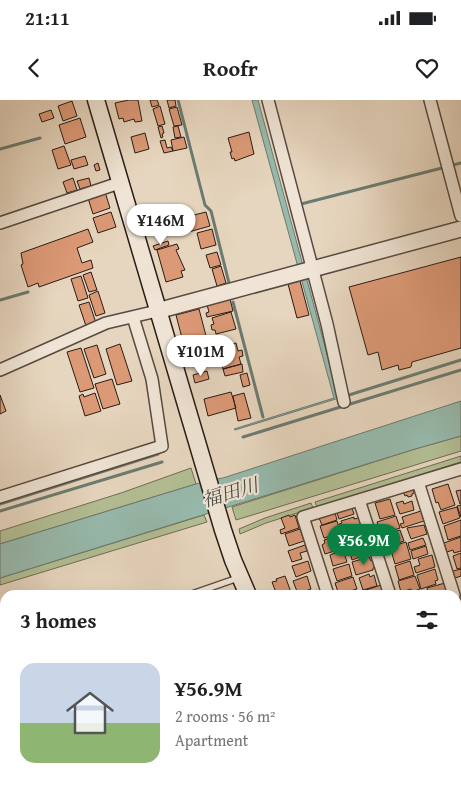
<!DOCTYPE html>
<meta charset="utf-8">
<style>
body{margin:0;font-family:"Gentium Book Plus","Noto Serif JP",serif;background:#f6f6f6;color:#202124;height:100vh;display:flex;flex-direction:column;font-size:19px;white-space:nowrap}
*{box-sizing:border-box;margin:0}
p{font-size:16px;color:#757577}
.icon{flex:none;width:28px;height:28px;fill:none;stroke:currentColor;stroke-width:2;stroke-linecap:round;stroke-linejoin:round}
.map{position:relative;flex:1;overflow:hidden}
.panel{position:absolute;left:0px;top:490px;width:461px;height:196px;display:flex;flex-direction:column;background:#fff;border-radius:15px 15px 0 0;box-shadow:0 5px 20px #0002}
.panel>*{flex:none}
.price{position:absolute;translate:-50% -42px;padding:0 11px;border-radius:18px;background:#fff;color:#222;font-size:16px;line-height:32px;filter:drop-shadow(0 1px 2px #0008)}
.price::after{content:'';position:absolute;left:50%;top:30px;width:15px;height:11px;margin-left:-8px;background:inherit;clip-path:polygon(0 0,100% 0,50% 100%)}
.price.active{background:#0b8043;color:#fff}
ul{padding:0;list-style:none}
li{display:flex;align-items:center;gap:15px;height:125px;padding:0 20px}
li+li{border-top:1px solid #e0e0e0}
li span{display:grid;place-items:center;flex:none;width:140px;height:100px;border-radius:15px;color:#555}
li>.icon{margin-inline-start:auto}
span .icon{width:60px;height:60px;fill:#fffc;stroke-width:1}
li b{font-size:21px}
h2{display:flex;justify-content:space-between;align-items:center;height:60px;padding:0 20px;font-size:21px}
.status{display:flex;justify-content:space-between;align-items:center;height:35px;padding:0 25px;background:#fff;direction:ltr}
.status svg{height:14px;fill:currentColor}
header{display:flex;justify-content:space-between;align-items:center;height:65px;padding:0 20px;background:#fff;font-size:22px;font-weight:800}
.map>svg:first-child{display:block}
.green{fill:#b3be94;stroke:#6e6d55}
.water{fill:#97baad;stroke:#6b7b71}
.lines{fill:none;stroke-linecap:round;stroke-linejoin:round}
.stream{stroke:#6b7b71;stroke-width:3}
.building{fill:#dc9976;stroke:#281c16}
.service-casing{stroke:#584a40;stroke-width:8}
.minor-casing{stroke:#584a40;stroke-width:14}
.tertiary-casing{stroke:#584a40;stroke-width:18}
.secondary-casing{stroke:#281c16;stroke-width:19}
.service{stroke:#efe4d5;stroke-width:5.5}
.minor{stroke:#efe4d5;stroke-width:11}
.tertiary{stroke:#efe4d5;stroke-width:15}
.secondary{stroke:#efe4d5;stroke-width:16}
.labels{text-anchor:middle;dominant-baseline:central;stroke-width:4.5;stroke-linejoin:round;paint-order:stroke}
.water-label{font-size:19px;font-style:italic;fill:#494b43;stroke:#efe4d5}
</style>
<div class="status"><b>21:11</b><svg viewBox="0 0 49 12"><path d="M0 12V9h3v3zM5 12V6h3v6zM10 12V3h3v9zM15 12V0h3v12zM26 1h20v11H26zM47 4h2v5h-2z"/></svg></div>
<header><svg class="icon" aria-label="back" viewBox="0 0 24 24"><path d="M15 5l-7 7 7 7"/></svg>Roofr<svg class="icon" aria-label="heart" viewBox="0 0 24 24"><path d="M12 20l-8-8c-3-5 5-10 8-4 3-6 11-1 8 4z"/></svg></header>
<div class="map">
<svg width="461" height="686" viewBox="0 0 461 686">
<rect width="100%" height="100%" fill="#e7d6bf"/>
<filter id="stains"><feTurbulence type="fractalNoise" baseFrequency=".004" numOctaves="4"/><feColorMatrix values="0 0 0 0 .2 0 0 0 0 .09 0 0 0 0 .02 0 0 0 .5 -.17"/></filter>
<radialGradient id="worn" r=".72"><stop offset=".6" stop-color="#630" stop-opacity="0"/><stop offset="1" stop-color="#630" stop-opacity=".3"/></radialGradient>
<!-- green -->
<path class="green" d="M461,336V351L236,420L232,407L415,349Z
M461,356V362L317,407L315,402Z
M191,368L196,384L0,444V431L121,393Z
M311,403L313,408L266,423L240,434L239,429L265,418Z
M204,415L207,422L0,485V478Z"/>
<!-- water -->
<path class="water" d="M252,0H258L339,298L235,330L234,329L334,298Z
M461,301V336L415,349L0,478V444L209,380L223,378Z"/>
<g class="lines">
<!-- stream -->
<path class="stream" d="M178,0L205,105L211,111L229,183
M0,49L40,38
M453,65L461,63
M301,104L442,68
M0,200L28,192
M233,202L263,317
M349,295L461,260
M243,337L461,270
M0,404L158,354
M0,411L162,362
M256,681L257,686"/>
</g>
<!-- building -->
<path class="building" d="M129,0H138L142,21L135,22L134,19L124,22L123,18L119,19L115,3Z
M150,0H157L159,5L152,7Z
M167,0H175L176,6L169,8Z
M72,1L77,16L63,21L58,6Z
M160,6L165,24L158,26L153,9Z
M177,7L182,25L174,26L169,9Z
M51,10L54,18L42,22L39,14Z
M80,18L86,37L65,44L59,25Z
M162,26L164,33L162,34L163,37L161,38L158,27Z
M178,26L181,37L175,38L173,27Z
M249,32L254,54L235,61L234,58L232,59L230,52H232L228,38Z
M145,33L149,49L135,53L131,37Z
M184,37L187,48L173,51L171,40Z
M165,40L167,48L171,47L173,51L164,53L160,41Z
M64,46L71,65L58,69L52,50Z
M85,56L88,65L74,69L71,60Z
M98,63L100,70L96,71L94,65Z
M73,78L77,90L67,93L63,82Z
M89,78L91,86L80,89L77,81Z
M105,92L110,108L93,114L88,98Z
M111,112L116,127L98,133L93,118Z
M206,112L210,126L178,135L177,129L188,126L186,117Z
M88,129L93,142L77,148L82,163L91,160L93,168L39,187L38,183L28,187L21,165L23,164L21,153Z
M212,129L216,145L201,149L197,133Z
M168,141L169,145L155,150L153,146Z
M177,144L179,149L176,150L185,170L181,171L183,177L166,182L157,150Z
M217,152L221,165L210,168L206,155Z
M461,157V248L412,262L411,267L399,270L398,265L382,270L378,252L368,255L349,187Z
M221,166L226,183L217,186L212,169Z
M91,172L97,190L89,192L83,175Z
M81,176L88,198L78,201L71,179Z
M300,181L309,215L297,218L288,184Z
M98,191L105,213L96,216L89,195Z
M230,199L233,211L207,217L206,213L209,212L207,205Z
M89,202L96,223L86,226L79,205Z
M199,209L206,236L183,242L176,215Z
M231,212L236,229L216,234L215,230H212L211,225L214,224L212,218Z
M236,243L238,251L242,250L243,256L239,257L241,264L223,269L222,265H220L218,258L220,257L217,247Z
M120,244L132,281L117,285L106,249Z
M97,245L106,274L94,278L84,249Z
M81,248L94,288L80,292L67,252Z
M242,264L243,272L225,276L223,269Z
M207,271L209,279L195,283L193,275Z
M247,273L250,285L243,287L240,275Z
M112,279L120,304L103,309L95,284Z
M231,292L236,308L208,316L204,299Z
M95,293L101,311L85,316L79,296L83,294L84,297Z
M244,293L251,318L238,321L233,296Z
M0,295L6,311L0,314Z
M448,384L455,405L441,410L438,402L436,403L432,389Z
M413,388L414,393L412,394V396L408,397L407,395L405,396L403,391Z
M461,390V404H460L456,391Z
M390,399L395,415L380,419L375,403Z
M403,401L404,404L412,401L414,410L400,414L396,403Z
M461,405V417L457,406Z
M457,407L460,418L443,424L439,412Z
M352,408L354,414L339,419L337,413Z
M421,411L424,421L402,428L400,424L404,423L402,417Z
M335,413L337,420L322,425L319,418Z
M289,415L290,417L295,415L299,428L281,434L280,430L285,428L281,418Z
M396,416L400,428L381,434L377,422Z
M354,417V419L359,418L362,427L342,434L339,424L342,423L341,421Z
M461,420V436L448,440L444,426Z
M337,421L339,428H337L339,434L324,438L320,426Z
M424,425L427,434L411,439L407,428Z
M300,429L304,441L289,446L285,434Z
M357,430L359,436L363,434L365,442L349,447L346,434Z
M400,430L404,441L384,448L382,441L384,440L382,436Z
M340,435L344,448L325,454L322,445L325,443L324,440Z
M461,437V451L454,453L453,450L447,452L444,443Z
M423,438L426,445L410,450L408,443Z
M406,442L411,459L395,464L390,447Z
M366,443L369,452L364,453L365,455L352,460L349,449Z
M305,445L307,451L300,453L302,459L292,462L288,451Z
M426,446L428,454L413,459L411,451Z
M343,450L347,462L333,466L330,455Z
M461,453V468L457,469L453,456Z
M432,455L435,467L416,473L414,467L420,465L418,459Z
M369,457L371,461L376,459L378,466L373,468V470L356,475L352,462Z
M308,461L311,471L296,477L292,466Z
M410,461L414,475L399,480L395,466Z
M349,464L352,476L337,481L333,469Z
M435,469L438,480L435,481L436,484L421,489L417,475Z
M461,469V476L455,478L453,471Z
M369,474L370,477L374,475L377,486L363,490L359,478Z
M285,476L292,495H277L272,482L277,481L276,479Z
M307,476L311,489L298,494L293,481Z
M415,476L420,489L412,492L411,489L401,492L398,481Z
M353,477L357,489L344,493L345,494L339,495L335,483Z
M445,483L447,490L443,491L442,495H425L424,494L428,493L427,488Z
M381,485L385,494L365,495L363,491Z
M317,490L319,495H305Z
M421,490L422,495H406Z
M461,545V562L457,563L456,546Z
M461,595V604L456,605V596Z
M461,606V615L456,617V607Z
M461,617V627L456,629V618Z
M461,654V670L456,672V655Z
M0,664L5,681L7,686H0Z
M284,681H323L309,686H281L280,683Z
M431,681H447L448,685L433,686Z"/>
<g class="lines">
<!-- service casing -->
<g class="service-casing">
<path id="service" d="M189,495L238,478
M0,559L5,557
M0,584L5,598
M100,681L101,686"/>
</g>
<!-- minor casing -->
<g class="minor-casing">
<path id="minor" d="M268,0L327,224L344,302
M430,0L461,116
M0,123L119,83
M0,270L106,223L157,211
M418,382L454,495
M0,397L162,346L152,279L133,217
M359,400L390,495
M328,495L303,417L461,369
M456,503L461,518
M456,531L461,530
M264,681L265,686
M56,686L71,681
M368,686L381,681
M414,686L419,681"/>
</g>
<!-- tertiary casing -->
<g class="tertiary-casing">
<path id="tertiary" d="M157,211L461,129"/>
</g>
<!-- secondary casing -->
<g class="secondary-casing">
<path id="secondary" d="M96,0L223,430L233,460L248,495
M381,681L386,686"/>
</g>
<!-- service -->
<use href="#service" class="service"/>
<!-- minor -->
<use href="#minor" class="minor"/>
<!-- tertiary -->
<use href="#tertiary" class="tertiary"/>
<!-- secondary -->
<use href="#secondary" class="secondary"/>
</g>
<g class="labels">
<!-- water labels -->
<g class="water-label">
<text transform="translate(230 392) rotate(-17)">福田川</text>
</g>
</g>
<rect width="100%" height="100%" filter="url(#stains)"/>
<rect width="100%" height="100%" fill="url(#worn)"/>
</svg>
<b class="price" style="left:161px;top:146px">¥146M</b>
<b class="price" style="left:201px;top:277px">¥101M</b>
<b class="price active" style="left:364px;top:466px">¥56.9M</b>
<section class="panel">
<h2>3 homes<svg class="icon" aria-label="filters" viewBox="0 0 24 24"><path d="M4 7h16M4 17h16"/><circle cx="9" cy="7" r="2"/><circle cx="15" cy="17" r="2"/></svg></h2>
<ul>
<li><span style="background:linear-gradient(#c9d6e8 60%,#8fb573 0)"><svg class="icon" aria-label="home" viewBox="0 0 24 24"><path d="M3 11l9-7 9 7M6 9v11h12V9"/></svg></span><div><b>¥56.9M</b><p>2 rooms · 56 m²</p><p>Apartment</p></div></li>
</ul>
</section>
</div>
